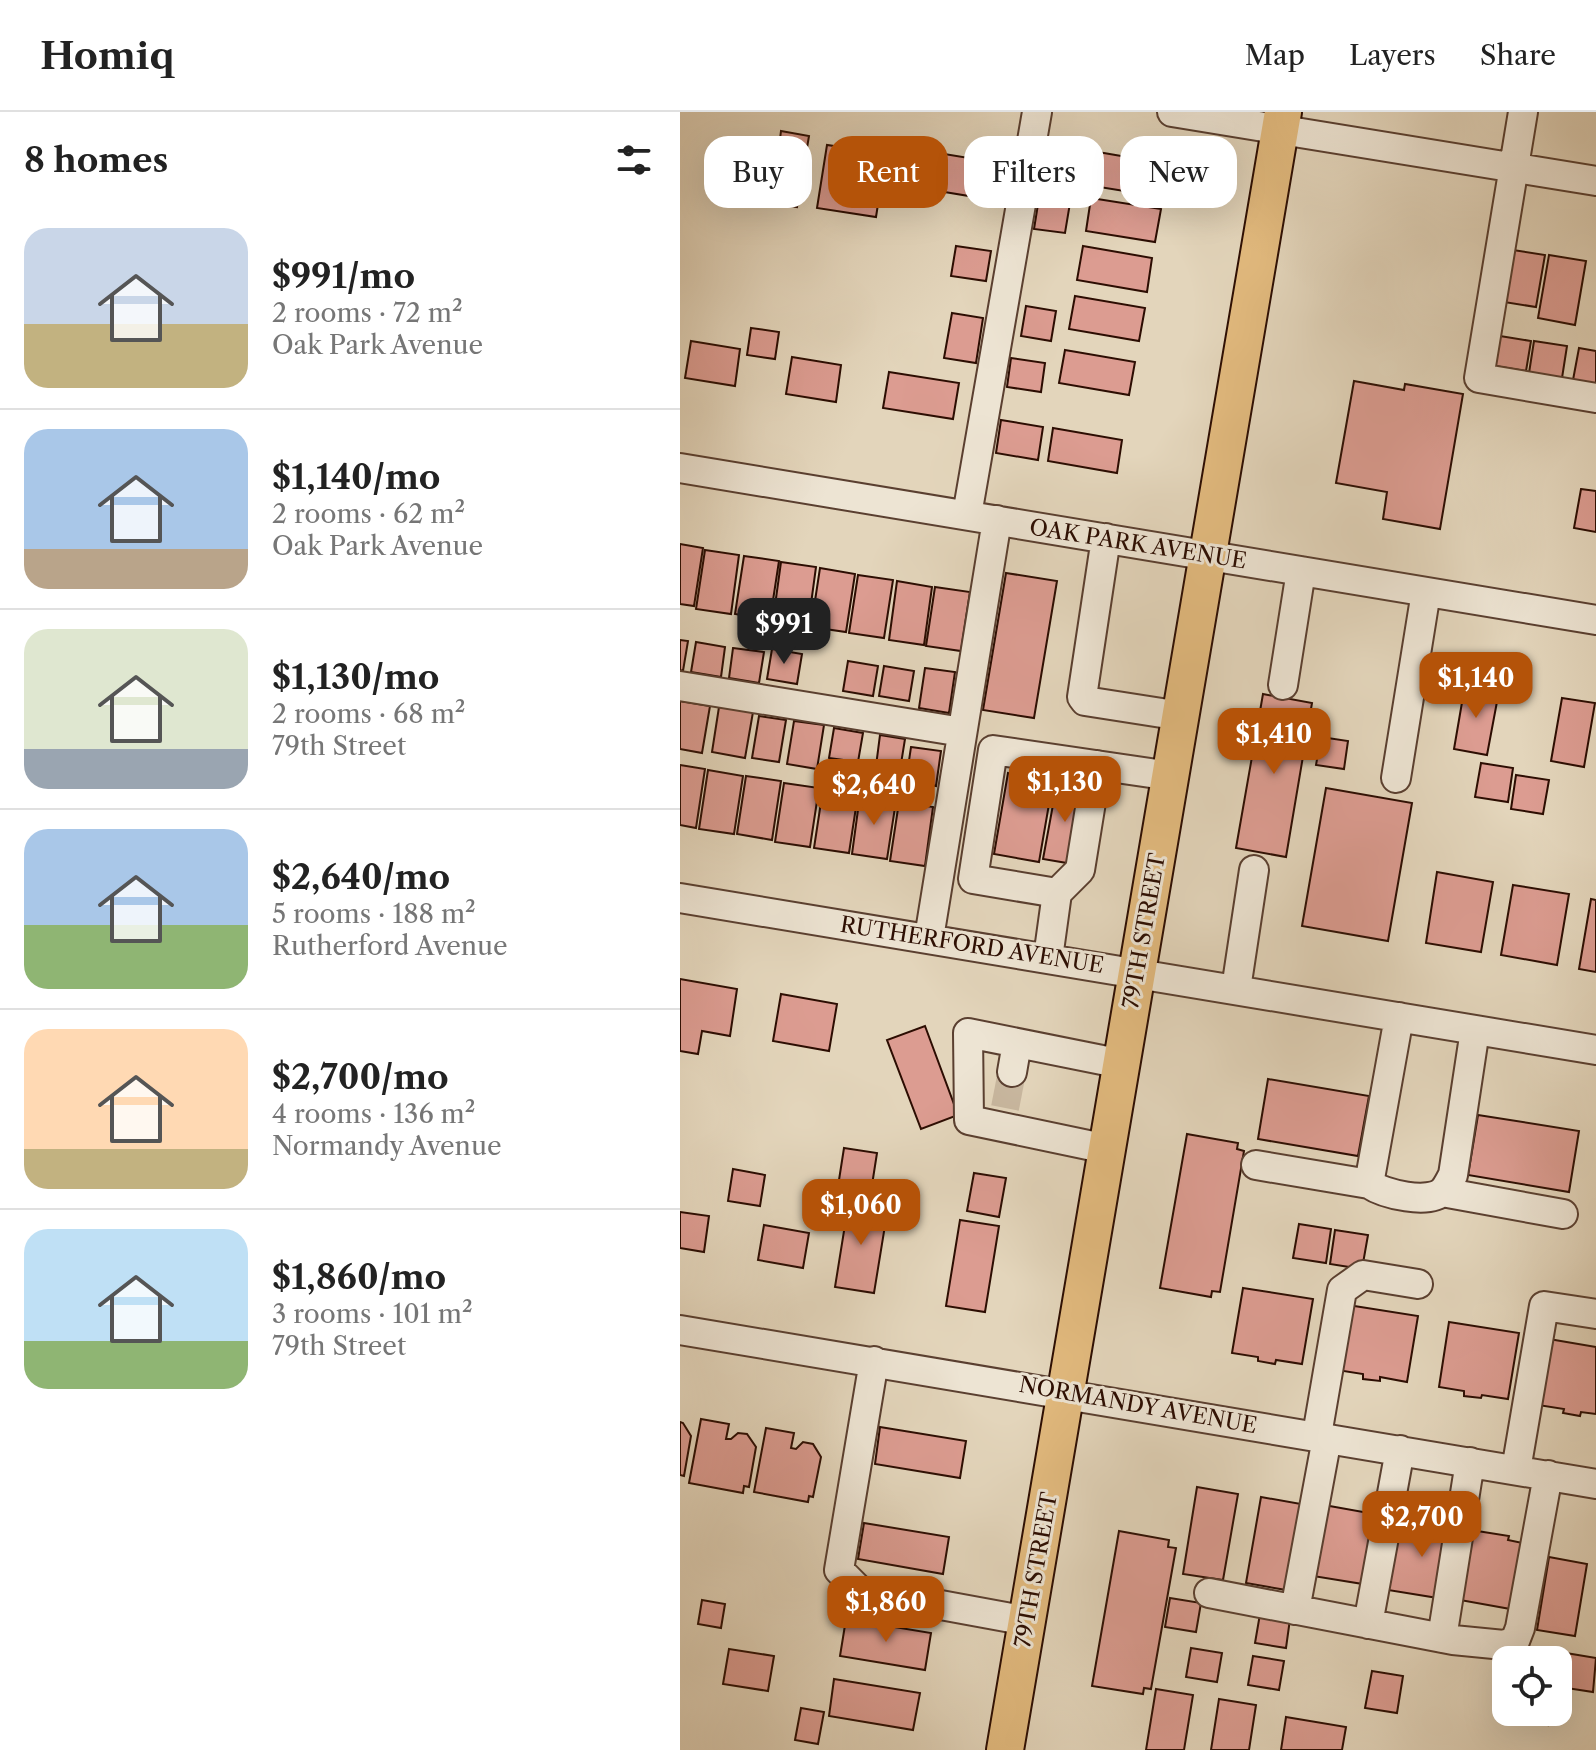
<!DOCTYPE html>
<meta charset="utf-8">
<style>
body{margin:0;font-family:"Libre Caslon Text",serif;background:#f6f6f6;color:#222;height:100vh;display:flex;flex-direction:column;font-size:30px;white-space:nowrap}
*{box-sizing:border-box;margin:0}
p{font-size:26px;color:#767676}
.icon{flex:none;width:44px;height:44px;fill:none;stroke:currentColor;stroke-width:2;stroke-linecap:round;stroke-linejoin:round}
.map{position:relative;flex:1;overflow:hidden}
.drawer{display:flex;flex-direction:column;background:#fff;width:680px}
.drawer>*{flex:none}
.banner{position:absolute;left:24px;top:24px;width:760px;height:72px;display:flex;gap:16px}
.fabs{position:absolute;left:812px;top:1534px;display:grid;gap:16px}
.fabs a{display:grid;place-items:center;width:80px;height:80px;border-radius:16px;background:#fff;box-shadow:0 8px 32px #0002;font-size:40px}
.price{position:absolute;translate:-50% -68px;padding:0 18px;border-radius:16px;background:#b45309;color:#fff;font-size:26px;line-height:52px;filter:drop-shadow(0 2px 4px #0008)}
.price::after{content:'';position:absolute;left:50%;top:48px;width:24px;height:18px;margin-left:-12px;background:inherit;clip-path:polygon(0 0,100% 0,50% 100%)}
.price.active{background:#222;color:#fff}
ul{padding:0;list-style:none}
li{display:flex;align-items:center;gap:24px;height:200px;padding:0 24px}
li+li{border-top:2px solid #e0e0e0}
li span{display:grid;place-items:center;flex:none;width:224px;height:160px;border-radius:24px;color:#555}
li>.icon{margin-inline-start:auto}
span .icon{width:96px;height:96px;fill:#fffc;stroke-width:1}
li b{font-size:34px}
h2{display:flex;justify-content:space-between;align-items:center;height:96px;padding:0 24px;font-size:34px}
.chip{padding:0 28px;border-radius:24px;background:#fff;box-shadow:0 8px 32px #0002;font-size:28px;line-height:72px}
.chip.active{background:#b45309;color:#fff}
header{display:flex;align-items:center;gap:48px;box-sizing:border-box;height:112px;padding:0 40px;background:#fff;border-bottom:2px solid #e0e0e0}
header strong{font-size:38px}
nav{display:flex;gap:44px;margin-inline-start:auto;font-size:28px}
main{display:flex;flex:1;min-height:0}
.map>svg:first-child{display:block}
.building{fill:#dc9c91;stroke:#2c0d02;stroke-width:2}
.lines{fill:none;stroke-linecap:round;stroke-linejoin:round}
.minor-tunnel{stroke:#c8b79f;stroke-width:28;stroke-dasharray:28 14;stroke-linecap:butt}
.minor-casing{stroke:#5a3f30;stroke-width:32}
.major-casing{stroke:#2c0d02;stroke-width:40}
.minor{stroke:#ede4d3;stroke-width:28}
.major{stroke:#e2ba7e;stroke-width:36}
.labels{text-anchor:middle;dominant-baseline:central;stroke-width:6;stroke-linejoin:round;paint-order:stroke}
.street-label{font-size:22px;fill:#2c0d02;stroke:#ede4d3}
</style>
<header>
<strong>Homiq</strong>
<nav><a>Map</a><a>Layers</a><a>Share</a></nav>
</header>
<main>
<section class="drawer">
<h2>8 homes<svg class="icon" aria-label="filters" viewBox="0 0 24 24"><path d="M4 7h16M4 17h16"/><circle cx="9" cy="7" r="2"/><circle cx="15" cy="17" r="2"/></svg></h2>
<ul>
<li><span style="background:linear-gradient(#c9d6e8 60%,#c2b280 0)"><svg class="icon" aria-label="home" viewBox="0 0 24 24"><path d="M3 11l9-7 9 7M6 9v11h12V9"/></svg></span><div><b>$991/mo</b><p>2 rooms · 72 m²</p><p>Oak Park Avenue</p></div></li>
<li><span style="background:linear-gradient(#a9c7e8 75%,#b9a48a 0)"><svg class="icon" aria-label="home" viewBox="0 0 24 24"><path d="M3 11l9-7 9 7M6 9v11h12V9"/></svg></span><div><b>$1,140/mo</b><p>2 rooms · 62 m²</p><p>Oak Park Avenue</p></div></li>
<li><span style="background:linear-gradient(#dfe7d0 75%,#9aa5b1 0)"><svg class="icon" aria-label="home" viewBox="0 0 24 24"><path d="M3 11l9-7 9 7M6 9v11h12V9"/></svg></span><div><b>$1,130/mo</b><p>2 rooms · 68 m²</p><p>79th Street</p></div></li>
<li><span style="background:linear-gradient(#a9c7e8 60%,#8fb573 0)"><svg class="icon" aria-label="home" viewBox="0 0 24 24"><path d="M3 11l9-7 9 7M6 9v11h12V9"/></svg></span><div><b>$2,640/mo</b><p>5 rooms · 188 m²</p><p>Rutherford Avenue</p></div></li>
<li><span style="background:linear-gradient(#ffd9b3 75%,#c2b280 0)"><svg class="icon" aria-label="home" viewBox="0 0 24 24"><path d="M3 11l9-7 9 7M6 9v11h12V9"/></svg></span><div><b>$2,700/mo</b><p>4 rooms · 136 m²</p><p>Normandy Avenue</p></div></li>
<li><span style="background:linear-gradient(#bfe0f5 70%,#8fb573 0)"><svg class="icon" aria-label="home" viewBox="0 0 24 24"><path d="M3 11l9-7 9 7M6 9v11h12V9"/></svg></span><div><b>$1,860/mo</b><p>3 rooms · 101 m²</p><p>79th Street</p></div></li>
</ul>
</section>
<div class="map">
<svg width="916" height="1638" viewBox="0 0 916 1638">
<rect width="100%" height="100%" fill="#e3d5bb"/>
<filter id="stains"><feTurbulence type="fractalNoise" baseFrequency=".0025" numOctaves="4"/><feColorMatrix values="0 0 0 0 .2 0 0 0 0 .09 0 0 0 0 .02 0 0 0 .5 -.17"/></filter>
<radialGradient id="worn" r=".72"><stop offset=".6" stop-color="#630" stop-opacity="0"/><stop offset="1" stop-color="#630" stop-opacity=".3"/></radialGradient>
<!-- building -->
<path class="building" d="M101,19L129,24L117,95L65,87L74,31L99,35Z
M175,31L220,38L214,75L201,73L196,105L137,96L147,33L174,37Z
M366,37L396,42L391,72L361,68Z
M246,39L295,47L289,84L240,76Z
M418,40L488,52L482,85L413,74Z
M359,86L390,91L385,121L354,117Z
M411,86L481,97L475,130L406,119Z
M276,134L311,139L306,169L271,164Z
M403,134L472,146L467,180L397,168Z
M833,138L865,143L856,195L824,190Z
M869,143L906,149L895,213L858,206Z
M395,184L465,196L459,229L389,217Z
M346,194L376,199L371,229L341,224Z
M272,201L303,206L296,251L264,246Z
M71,216L99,220L95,247L67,243Z
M820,224L851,229L846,259L815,254Z
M11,229L60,237L55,274L5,266Z
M854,229L887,234L882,266L849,261Z
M899,236L916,239V272L893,268Z
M385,238L455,250L449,283L379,271Z
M112,245L161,253L156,290L106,282Z
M331,246L365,251L361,280L327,275Z
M209,260L279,271L273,307L203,296Z
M674,269L724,278L725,272L783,282L760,417L703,407L707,380L656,371Z
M321,308L363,315L358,348L316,341Z
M373,316L442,328L437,361L368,349Z
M901,377L916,379V420L894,416Z
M0,432L23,436L14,494L0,492Z
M25,438L59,443L51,502L16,497Z
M64,444L99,449L90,508L55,502Z
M101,450L136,455L128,514L93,508Z
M140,456L175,462L166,520L131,515Z
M326,461L377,469L354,606L303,598Z
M178,463L213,468L204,526L169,521Z
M217,469L252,475L244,533L209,528Z
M255,475L290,480L281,539L246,534Z
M0,528L8,529L3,559L0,558Z
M16,530L45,535L41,565L11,560Z
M53,536L84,540L79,571L49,566Z
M92,537L122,542L117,572L87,567Z
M168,549L198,554L193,584L163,579Z
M204,554L234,559L229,589L199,584Z
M245,556L275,560L269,601L239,596Z
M785,573L819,579L807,643L774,637Z
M583,582L632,591L606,745L556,736Z
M882,586L915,591L904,655L871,649Z
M0,589L30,594L22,641L0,637Z
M39,595L73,600L65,646L32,640Z
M79,604L106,608L99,650L72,646Z
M114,609L144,613L137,657L107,652Z
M154,616L183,621L178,650L149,646Z
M200,623L225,627L220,658L196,654Z
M641,625L668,629L664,657L636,653Z
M231,635L261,639L256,674L226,669Z
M801,651L833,656L828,690L795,685Z
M0,653L25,657L16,716L0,713Z
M28,658L63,664L54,722L19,717Z
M328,661L373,669L359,750L314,742Z
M836,663L869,668L863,702L831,697Z
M66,664L101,669L92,728L57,722Z
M104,671L139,676L130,735L95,730Z
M377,671L406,678L393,752L363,747Z
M646,676L732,691L708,829L622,814Z
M143,677L178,682L169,741L134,736Z
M180,683L216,689L207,747L172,742Z
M219,690L253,695L245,754L210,749Z
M757,760L813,770L801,840L746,831Z
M833,773L889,782L877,853L821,843Z
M911,787L916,788V860L899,857Z
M0,867L57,877L50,924L22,919L18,942L0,939Z
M101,882L157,892L149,939L93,929Z
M245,914L278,1003L241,1017L207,928Z
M588,967L689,984L678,1044L578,1027Z
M798,1003L899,1019L889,1080L788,1063Z
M507,1022L558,1031L557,1037L564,1039L540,1180L532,1179L531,1185L480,1176Z
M164,1036L197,1041L192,1073L159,1068Z
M53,1057L85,1063L80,1094L48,1089Z
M294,1061L326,1066L319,1105L287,1099Z
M169,1088L208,1095L194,1181L155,1175Z
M0,1100L29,1104L24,1140L0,1136Z
M280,1108L319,1114L305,1200L266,1194Z
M619,1112L651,1117L646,1151L613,1146Z
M84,1113L129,1121L123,1156L78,1148Z
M655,1118L688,1123L682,1157L650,1152Z
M563,1176L633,1187L622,1252L596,1248L595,1252L578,1249V1245L552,1241Z
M668,1193L738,1204L727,1270L700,1265V1269L683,1267V1262L657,1258Z
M769,1210L839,1221L828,1287L802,1283L801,1286L784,1284V1279L759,1275Z
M869,1227L916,1235V1302L901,1300L900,1304L883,1301L884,1297L858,1293Z
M21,1307L49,1312L46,1327H51L58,1321L67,1322L76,1335L69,1375L64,1374L63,1381L9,1371Z
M0,1310L3,1311L11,1324L4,1364L0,1363Z
M200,1315L286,1329L280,1366L195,1352Z
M86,1316L114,1321L111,1336L116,1337L123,1330L133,1332L141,1345L133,1385L129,1384L128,1390L74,1380Z
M517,1375L558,1382L543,1468L503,1462Z
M581,1385L621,1392L606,1478L566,1471Z
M644,1393L700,1403L689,1473L633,1464Z
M720,1407L776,1417L764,1487L708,1478Z
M184,1411L269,1425L263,1462L178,1447Z
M791,1418L829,1424L828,1428L847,1432L836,1498L780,1488Z
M439,1419L489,1428L488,1435L496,1436L471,1577L464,1576L463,1582L412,1574Z
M869,1445L907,1452L895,1524L857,1518Z
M490,1486L521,1491L516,1520L485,1515Z
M22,1488L45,1492L41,1516L18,1512Z
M580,1502L610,1507L606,1536L575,1531Z
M166,1507L251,1521L245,1558L160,1544Z
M511,1536L542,1541L537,1570L506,1565Z
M49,1537L94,1544L88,1579L43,1572Z
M886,1541L916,1546L913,1580L880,1575Z
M573,1544L604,1549L599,1578L568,1573Z
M692,1559L723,1564L717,1601L685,1596Z
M154,1567L240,1581L233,1618L149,1604Z
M476,1577L513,1583L504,1638H466Z
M539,1587L576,1593L569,1638H531Z
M121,1596L144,1600L138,1632L115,1628Z
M841,1600H870L868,1613L840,1609Z
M606,1605L666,1615L662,1638H601Z"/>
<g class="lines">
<!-- minor-tunnel -->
<path class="minor-tunnel" d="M325,996L332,960"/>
<!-- minor casing -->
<g class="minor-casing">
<path id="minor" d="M492,0L916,69
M843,0L799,266L916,286
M0,356L916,508
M287,403L357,0
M426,426L402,585L405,589L501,604
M603,573L621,459
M0,574L282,620
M716,666L746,480
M377,781L400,758L417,653
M0,786L916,938
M249,826L317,408
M368,846L377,781L293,767L313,638L491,664
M556,877L574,758
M719,905L689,1072C704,1082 749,1093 763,1079C767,1075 770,1068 773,1063L795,918
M332,960L337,931
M427,1037L289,1008L288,921L442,952
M576,1053L689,1072
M762,1080L883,1102
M0,1218L916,1372
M194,1249L159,1458L179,1478L347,1509
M637,1323L662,1178L683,1163L738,1172
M836,1358L864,1194L916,1202
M529,1481L773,1528L824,1533L835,1529L840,1516L868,1363
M615,1498L647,1326
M688,1512L720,1338
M762,1526L790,1350"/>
</g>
<!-- major casing -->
<g class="major-casing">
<path id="major" d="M325,1638L603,0"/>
</g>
<!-- minor -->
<use href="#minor" class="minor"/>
<!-- major -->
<use href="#major" class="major"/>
</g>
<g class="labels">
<!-- street labels -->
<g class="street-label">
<text transform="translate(458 432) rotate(9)">OAK PARK AVENUE</text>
<text transform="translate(464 819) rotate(-80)">79TH STREET</text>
<text transform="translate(292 833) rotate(9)">RUTHERFORD AVENUE</text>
<text transform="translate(458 1293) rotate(10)">NORMANDY AVENUE</text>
<text transform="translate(356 1458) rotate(-80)">79TH STREET</text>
</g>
</g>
<rect width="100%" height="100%" filter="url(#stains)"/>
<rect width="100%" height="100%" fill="url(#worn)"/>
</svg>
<div class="fabs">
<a><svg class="icon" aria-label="locate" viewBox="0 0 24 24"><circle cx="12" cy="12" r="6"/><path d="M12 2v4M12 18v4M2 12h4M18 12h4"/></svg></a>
</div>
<b class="price active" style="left:104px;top:554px">$991</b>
<b class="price" style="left:796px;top:608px">$1,140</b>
<b class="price" style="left:594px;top:664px">$1,410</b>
<b class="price" style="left:385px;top:712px">$1,130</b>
<b class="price" style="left:194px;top:715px">$2,640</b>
<b class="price" style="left:181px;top:1135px">$1,060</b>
<b class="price" style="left:742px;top:1447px">$2,700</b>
<b class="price" style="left:206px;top:1532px">$1,860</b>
<div class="banner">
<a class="chip">Buy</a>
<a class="chip active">Rent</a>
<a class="chip">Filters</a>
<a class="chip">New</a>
</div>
</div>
</main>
